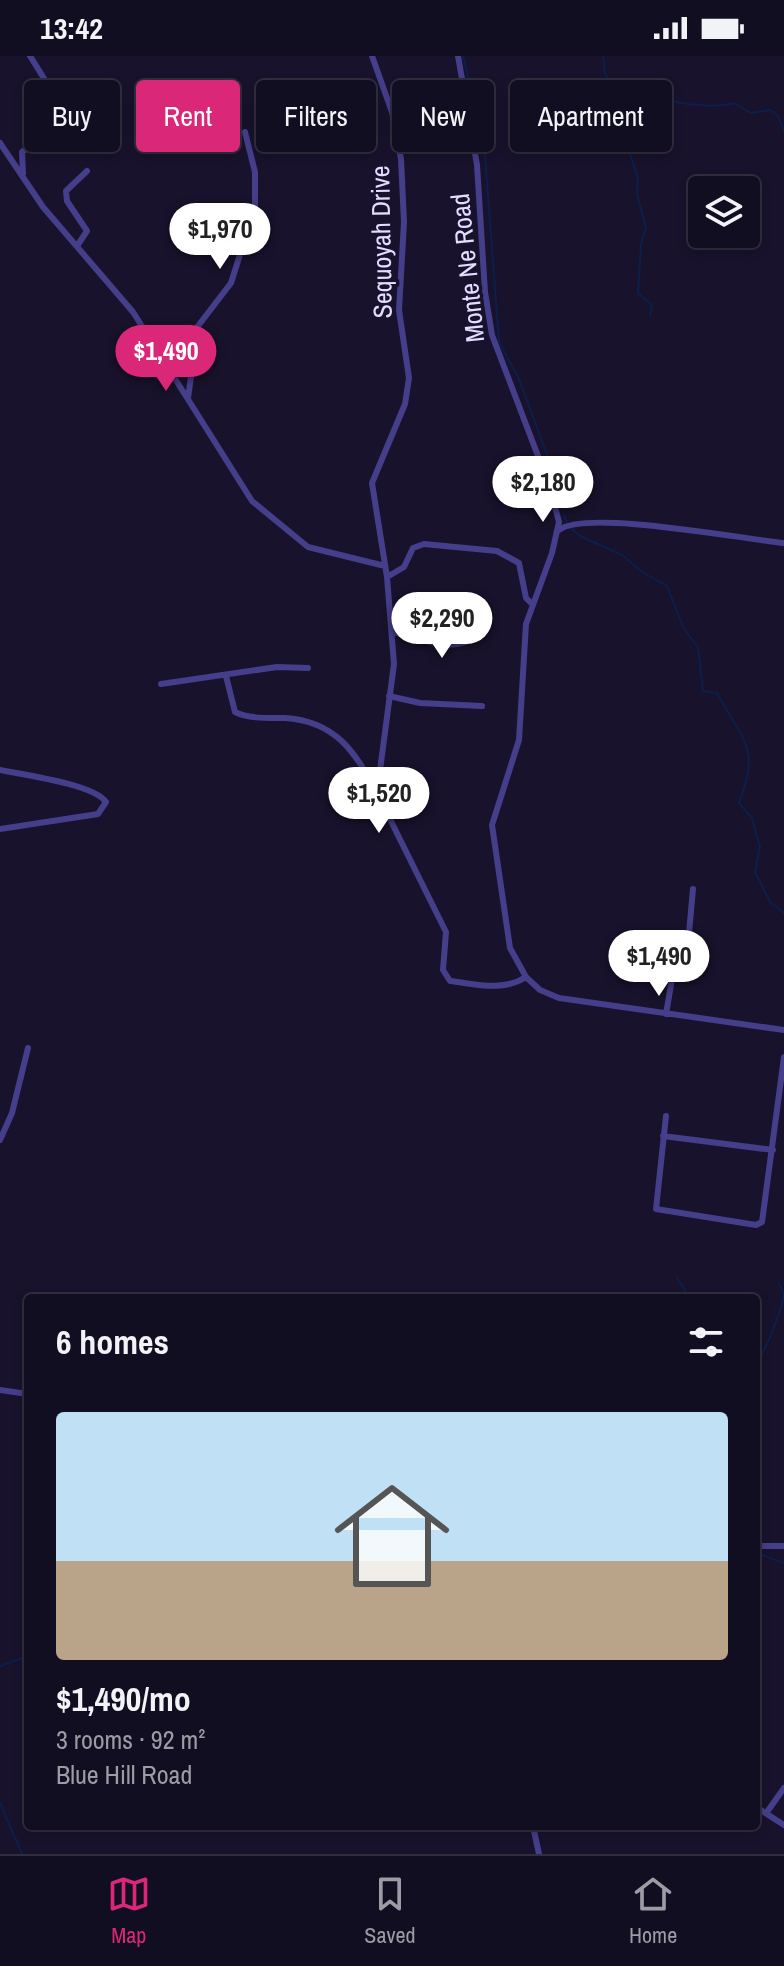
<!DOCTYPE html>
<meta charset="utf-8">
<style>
body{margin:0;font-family:"Archivo Narrow",sans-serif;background:#1b172a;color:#f1f3f6;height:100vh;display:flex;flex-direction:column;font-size:30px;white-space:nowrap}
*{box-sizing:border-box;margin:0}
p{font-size:26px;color:#9c9ca5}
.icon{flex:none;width:44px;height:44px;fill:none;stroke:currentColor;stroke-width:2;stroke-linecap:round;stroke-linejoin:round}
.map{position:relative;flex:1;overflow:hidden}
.side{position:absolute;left:24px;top:1238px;width:736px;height:536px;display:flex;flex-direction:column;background:#120e21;border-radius:8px;box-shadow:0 4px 12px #0003,0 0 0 2px #312e3f}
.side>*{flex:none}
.guide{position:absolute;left:24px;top:24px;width:736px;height:72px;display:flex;gap:16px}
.tools{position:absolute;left:688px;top:120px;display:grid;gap:16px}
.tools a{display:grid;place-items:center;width:72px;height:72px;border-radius:8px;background:#120e21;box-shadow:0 4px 12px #0003,0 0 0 2px #312e3f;font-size:40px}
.price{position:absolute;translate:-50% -68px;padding:0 18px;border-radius:28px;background:#fff;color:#222;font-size:26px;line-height:52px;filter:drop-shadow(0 2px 4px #0008)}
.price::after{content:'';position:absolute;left:50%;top:48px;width:24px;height:18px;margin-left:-12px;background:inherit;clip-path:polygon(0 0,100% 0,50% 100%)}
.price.selected{background:#db2777;color:#fff}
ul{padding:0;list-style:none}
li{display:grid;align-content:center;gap:16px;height:424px;padding:0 32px}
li+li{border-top:2px solid #312e3f}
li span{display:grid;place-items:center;height:248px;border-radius:8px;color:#555}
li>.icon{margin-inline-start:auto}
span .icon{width:144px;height:144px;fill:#fffc;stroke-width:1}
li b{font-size:34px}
h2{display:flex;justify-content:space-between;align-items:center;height:96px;padding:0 32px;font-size:34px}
.tag{padding:0 28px;border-radius:8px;background:#120e21;box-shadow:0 4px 12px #0003,0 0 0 2px #312e3f;font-size:28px;line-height:72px}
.tag.selected{background:#db2777;color:#fff}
.status{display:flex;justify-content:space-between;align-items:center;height:56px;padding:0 40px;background:#120e21;direction:ltr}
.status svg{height:22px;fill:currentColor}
.menu{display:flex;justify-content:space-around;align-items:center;height:112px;border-top:2px solid #312e3f;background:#120e21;font-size:22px;color:#9c9ca5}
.menu a{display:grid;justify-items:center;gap:4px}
.menu .selected{color:#db2777}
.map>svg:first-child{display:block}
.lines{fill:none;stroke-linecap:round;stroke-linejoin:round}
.stream{stroke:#0c1f4b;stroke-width:2}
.minor{stroke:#453e8a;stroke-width:6}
.labels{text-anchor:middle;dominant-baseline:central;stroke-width:7;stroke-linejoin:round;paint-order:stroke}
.street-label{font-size:26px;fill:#e3ddff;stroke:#18122c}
</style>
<div class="status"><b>13:42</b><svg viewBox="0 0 49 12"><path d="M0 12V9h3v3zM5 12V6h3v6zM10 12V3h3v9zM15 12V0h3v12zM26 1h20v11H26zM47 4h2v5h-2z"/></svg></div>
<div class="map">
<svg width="784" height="1798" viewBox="0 0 784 1798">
<rect width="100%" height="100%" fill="#18122c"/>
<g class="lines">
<!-- stream -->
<path class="stream" d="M463,0L484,86L499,286L519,323L562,439L563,453
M603,0L605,18L615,31L629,76L627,89L638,122L637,138L646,172L641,188L638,237L652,249L650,260
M610,24C629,24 635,30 651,38C673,48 711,53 734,47L751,57L770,54L778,60L784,75
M564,460L567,466
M571,472L580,480L622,499L642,516L667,530L684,573L698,591L703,635L717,637C743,686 761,690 739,747L752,762L760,791L755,816L770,846L784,857
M677,1222L690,1242
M779,1227L783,1237
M756,1307C766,1295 782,1253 784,1238
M760,1498L784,1507
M0,1610L28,1600
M0,1747L22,1798"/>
<!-- minor -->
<path class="minor" d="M372,0L392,56L401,103L404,166L399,254L409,322L405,348L372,427L387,521L394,608L377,737L446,876L443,914L450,925C476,928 503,936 526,921
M458,0L477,109L485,236L492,279L549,429L559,466L552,497L526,568L519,684L492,769L510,892L526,921L540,934L559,942L784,974
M0,87L43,151L133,256L252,445L308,491L385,510
M23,118L22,96L68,61L30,0
M77,190L87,175L67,145L66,135L87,115
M188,342L198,270L231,227L255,151V116L245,76
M559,474C585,453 743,483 784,487
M387,521L404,511L413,492L424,488L497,495L519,507L526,542L531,547
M393,576C424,583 454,600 481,577
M226,620L235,656C249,663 268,662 285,662C335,665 356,696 377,737
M161,628L277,611L308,612
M389,640L420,647L482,650
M0,714C24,719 93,728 106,746L98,758L0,773
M666,958L674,911L689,877L693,833
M666,1060L656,1153L756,1169L762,1166L784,1001
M663,1080L773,1094
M0,1084L12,1057L28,992
M0,1334L28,1338
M756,1490H784
M756,1751L784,1769
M767,1756L784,1732
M533,1770L539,1798"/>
</g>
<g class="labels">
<!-- street labels -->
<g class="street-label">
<text transform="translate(381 186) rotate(-91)">Sequoyah Drive</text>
<text transform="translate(467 212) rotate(-96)">Monte Ne Road</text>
</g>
</g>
</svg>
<div class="tools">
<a><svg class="icon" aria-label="layers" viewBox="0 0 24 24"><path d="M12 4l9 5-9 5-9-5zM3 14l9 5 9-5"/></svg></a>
</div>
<b class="price" style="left:220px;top:215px">$1,970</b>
<b class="price selected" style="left:166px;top:337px">$1,490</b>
<b class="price" style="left:543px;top:468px">$2,180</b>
<b class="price" style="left:442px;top:604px">$2,290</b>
<b class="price" style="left:379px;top:779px">$1,520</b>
<b class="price" style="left:659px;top:942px">$1,490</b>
<div class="guide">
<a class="tag">Buy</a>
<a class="tag selected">Rent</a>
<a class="tag">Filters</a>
<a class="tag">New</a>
<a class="tag">Apartment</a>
</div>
<section class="side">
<h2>6 homes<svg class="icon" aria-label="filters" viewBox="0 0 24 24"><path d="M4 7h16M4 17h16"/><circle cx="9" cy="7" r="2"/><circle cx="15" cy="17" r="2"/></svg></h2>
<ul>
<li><span style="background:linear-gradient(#bfe0f5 60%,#b9a48a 0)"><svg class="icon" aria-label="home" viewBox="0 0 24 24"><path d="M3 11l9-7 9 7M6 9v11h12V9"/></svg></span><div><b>$1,490/mo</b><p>3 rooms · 92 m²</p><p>Blue Hill Road</p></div></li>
</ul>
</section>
</div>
<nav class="menu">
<a class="selected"><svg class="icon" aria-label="map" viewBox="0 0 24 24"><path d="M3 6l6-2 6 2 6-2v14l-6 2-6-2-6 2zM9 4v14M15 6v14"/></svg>Map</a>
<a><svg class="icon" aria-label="saved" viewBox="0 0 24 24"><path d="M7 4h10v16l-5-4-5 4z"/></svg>Saved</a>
<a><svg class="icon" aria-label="home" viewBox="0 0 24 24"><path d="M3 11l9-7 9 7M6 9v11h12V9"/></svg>Home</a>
</nav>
